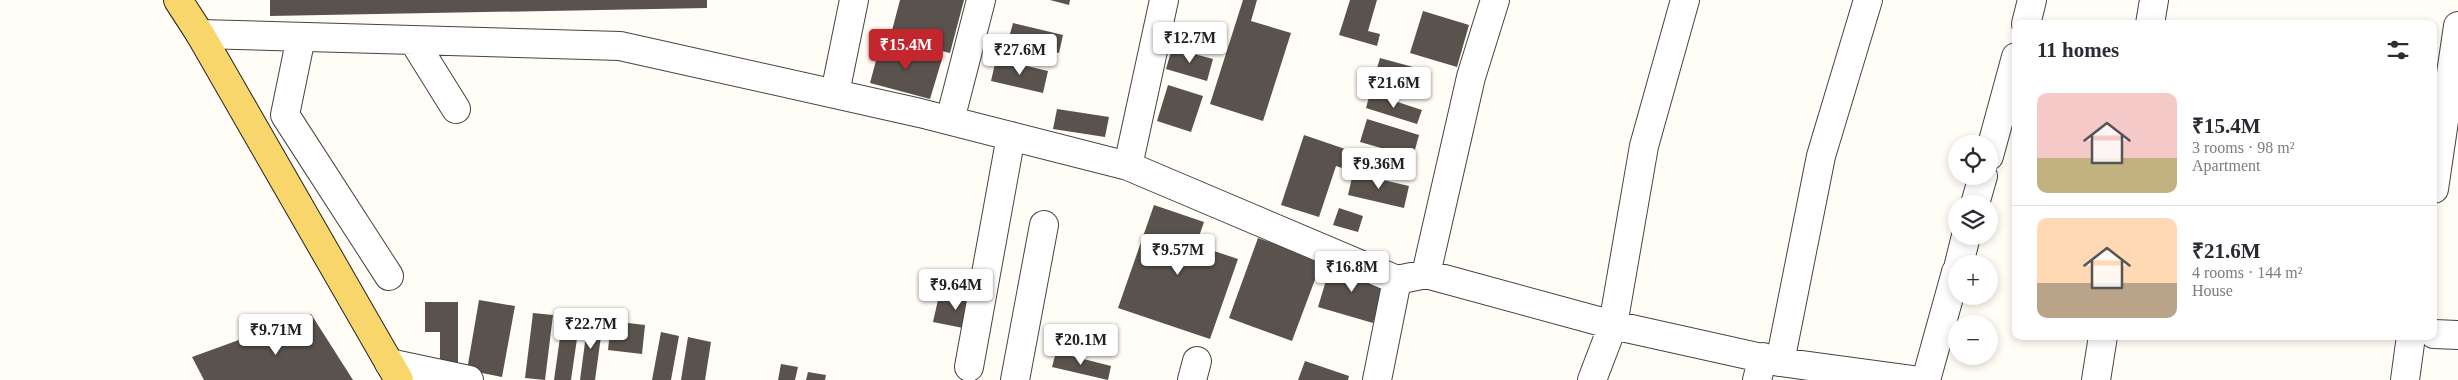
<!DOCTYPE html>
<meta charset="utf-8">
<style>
body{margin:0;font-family:"Times New Roman",serif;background:#f2f2f3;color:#2b2b33;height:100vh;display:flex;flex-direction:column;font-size:19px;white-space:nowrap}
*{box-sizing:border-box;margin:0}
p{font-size:16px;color:#7c7c81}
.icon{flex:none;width:28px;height:28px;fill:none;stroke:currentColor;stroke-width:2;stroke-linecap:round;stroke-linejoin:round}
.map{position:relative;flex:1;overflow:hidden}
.sheet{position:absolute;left:2012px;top:20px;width:425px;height:320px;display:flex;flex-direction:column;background:#fff;border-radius:10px;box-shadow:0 2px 8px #0003}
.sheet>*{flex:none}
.tools{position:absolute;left:1948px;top:135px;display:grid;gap:10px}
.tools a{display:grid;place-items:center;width:50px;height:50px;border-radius:50%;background:#fff;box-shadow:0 2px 8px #0003;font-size:25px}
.price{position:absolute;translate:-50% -42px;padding:0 11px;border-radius:5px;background:#fff;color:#222;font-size:16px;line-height:32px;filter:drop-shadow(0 1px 2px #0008)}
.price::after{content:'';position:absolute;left:50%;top:30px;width:15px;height:11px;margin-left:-8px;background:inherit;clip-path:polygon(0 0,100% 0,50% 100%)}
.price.selected{background:#c4262e;color:#fff}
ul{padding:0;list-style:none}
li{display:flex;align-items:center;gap:15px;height:125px;padding:0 25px}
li+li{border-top:1px solid #e1e1e2}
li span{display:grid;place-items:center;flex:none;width:140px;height:100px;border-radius:10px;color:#555}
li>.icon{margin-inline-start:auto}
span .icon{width:60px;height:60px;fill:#fffc;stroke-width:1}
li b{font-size:21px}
h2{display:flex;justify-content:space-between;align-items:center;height:60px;padding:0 25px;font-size:21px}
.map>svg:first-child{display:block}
.building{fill:#5a524d}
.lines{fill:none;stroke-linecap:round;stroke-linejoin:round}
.minor-casing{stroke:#444;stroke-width:30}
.major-casing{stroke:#222;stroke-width:30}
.minor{stroke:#fff;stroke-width:28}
.major{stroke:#f9d66b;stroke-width:28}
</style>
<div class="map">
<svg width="2458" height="380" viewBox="0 0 2458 380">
<rect width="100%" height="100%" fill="#fffdf5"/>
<!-- building -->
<path class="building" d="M270,0H707V8L270,16Z
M900,0H964L950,53L890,38Z
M1050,0H1070L1069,5Z
M1243,0H1257L1251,21L1291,33L1263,121L1210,104Z
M1350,0H1377L1368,31L1380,34L1377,46L1339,35Z
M1423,11L1469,25L1457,67L1410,53Z
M1013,23L1063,35L1059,53L1008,41Z
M881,42L942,59L930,99L870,83Z
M1172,48L1213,59L1207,81L1166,69Z
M1380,58L1424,70L1417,98L1372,85Z
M996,59L1048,71L1043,93L991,81Z
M1168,85L1203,96L1191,132L1157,121Z
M1370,93L1422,110L1417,124L1366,108Z
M1057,109L1109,117L1105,137L1053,129Z
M1367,119L1419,135L1413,157L1360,142Z
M1304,135L1351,151L1345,169L1336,166L1319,217L1281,205Z
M1353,173L1409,186L1404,208L1348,195Z
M1154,205L1204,222L1196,245L1238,259L1210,339L1118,308Z
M1339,208L1363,216L1358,232L1333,225Z
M1258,238L1322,261L1292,341L1229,318Z
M1331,264L1386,280L1373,323L1318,307Z
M940,291L980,300L973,330L933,322Z
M479,300L515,306L502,377L467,370Z
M425,302H458V367H440V332H425Z
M533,313L553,315L545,380L525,378Z
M311,314L353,380H204L192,357Z
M563,316L580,318L571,380H554Z
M588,320L603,322L595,380H580Z
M611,321L645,325L642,354L608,350Z
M661,332L679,336L671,380H652Z
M688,337L711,342L705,380H681Z
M1056,352L1111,366L1108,380L1052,367Z
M1305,361L1349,376L1348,380H1298Z
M781,364L798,367L795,380H778Z
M808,372L826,375L825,380H806Z"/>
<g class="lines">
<!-- minor casing -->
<g class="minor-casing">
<path id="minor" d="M2026,24L2032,0
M2150,24L2154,0
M200,34L620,46L920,113L1128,166L1397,280L1426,274L1613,325L1780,362L1913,380
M301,37L285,115L389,276
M413,40L456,109
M835,93L854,0
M950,120L981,0
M1989,156L2016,57
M1128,166L1164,0
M2434,189L2458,26
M1975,204L1983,176
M1959,264L1966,236
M1426,274L1471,77L1495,0
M2434,334L2458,335
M1780,362L1821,156L1868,0
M389,363L469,380
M969,367L1011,136
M1015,380L1044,225
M1192,380L1197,361
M1377,380L1397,280
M1592,380L1613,325L1644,146L1685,0
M1757,380L1763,357
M1926,380L1956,272
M2096,380L2103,336
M2405,380L2411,336"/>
</g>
<!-- major casing -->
<g class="major-casing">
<path id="major" d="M178,0L200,34L399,380"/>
</g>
<!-- minor -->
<use href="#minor" class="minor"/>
<!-- major -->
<use href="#major" class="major"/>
</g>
</svg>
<div class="tools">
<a><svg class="icon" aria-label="locate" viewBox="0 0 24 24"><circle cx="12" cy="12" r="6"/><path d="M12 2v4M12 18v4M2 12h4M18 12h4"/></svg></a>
<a><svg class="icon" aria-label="layers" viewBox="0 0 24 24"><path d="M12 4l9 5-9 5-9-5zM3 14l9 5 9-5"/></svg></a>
<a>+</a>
<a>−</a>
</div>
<b class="price" style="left:1190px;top:64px">₹12.7M</b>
<b class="price selected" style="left:906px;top:71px">₹15.4M</b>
<b class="price" style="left:1020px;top:76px">₹27.6M</b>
<b class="price" style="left:1394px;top:109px">₹21.6M</b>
<b class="price" style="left:1379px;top:190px">₹9.36M</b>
<b class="price" style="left:1178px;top:276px">₹9.57M</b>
<b class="price" style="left:1352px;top:293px">₹16.8M</b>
<b class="price" style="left:956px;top:311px">₹9.64M</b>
<b class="price" style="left:591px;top:350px">₹22.7M</b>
<b class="price" style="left:276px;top:356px">₹9.71M</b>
<b class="price" style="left:1081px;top:366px">₹20.1M</b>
<section class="sheet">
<h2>11 homes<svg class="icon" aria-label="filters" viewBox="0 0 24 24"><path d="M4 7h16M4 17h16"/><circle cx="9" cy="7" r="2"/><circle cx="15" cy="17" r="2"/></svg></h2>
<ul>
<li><span style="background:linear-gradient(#f6c9c9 65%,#c2b280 0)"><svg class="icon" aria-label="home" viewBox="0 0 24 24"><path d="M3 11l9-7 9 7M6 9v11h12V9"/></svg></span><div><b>₹15.4M</b><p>3 rooms · 98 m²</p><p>Apartment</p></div></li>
<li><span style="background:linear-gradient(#ffd9b3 65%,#b9a48a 0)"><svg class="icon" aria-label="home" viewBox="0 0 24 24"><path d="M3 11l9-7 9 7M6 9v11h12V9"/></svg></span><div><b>₹21.6M</b><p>4 rooms · 144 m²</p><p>House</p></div></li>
</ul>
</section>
</div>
